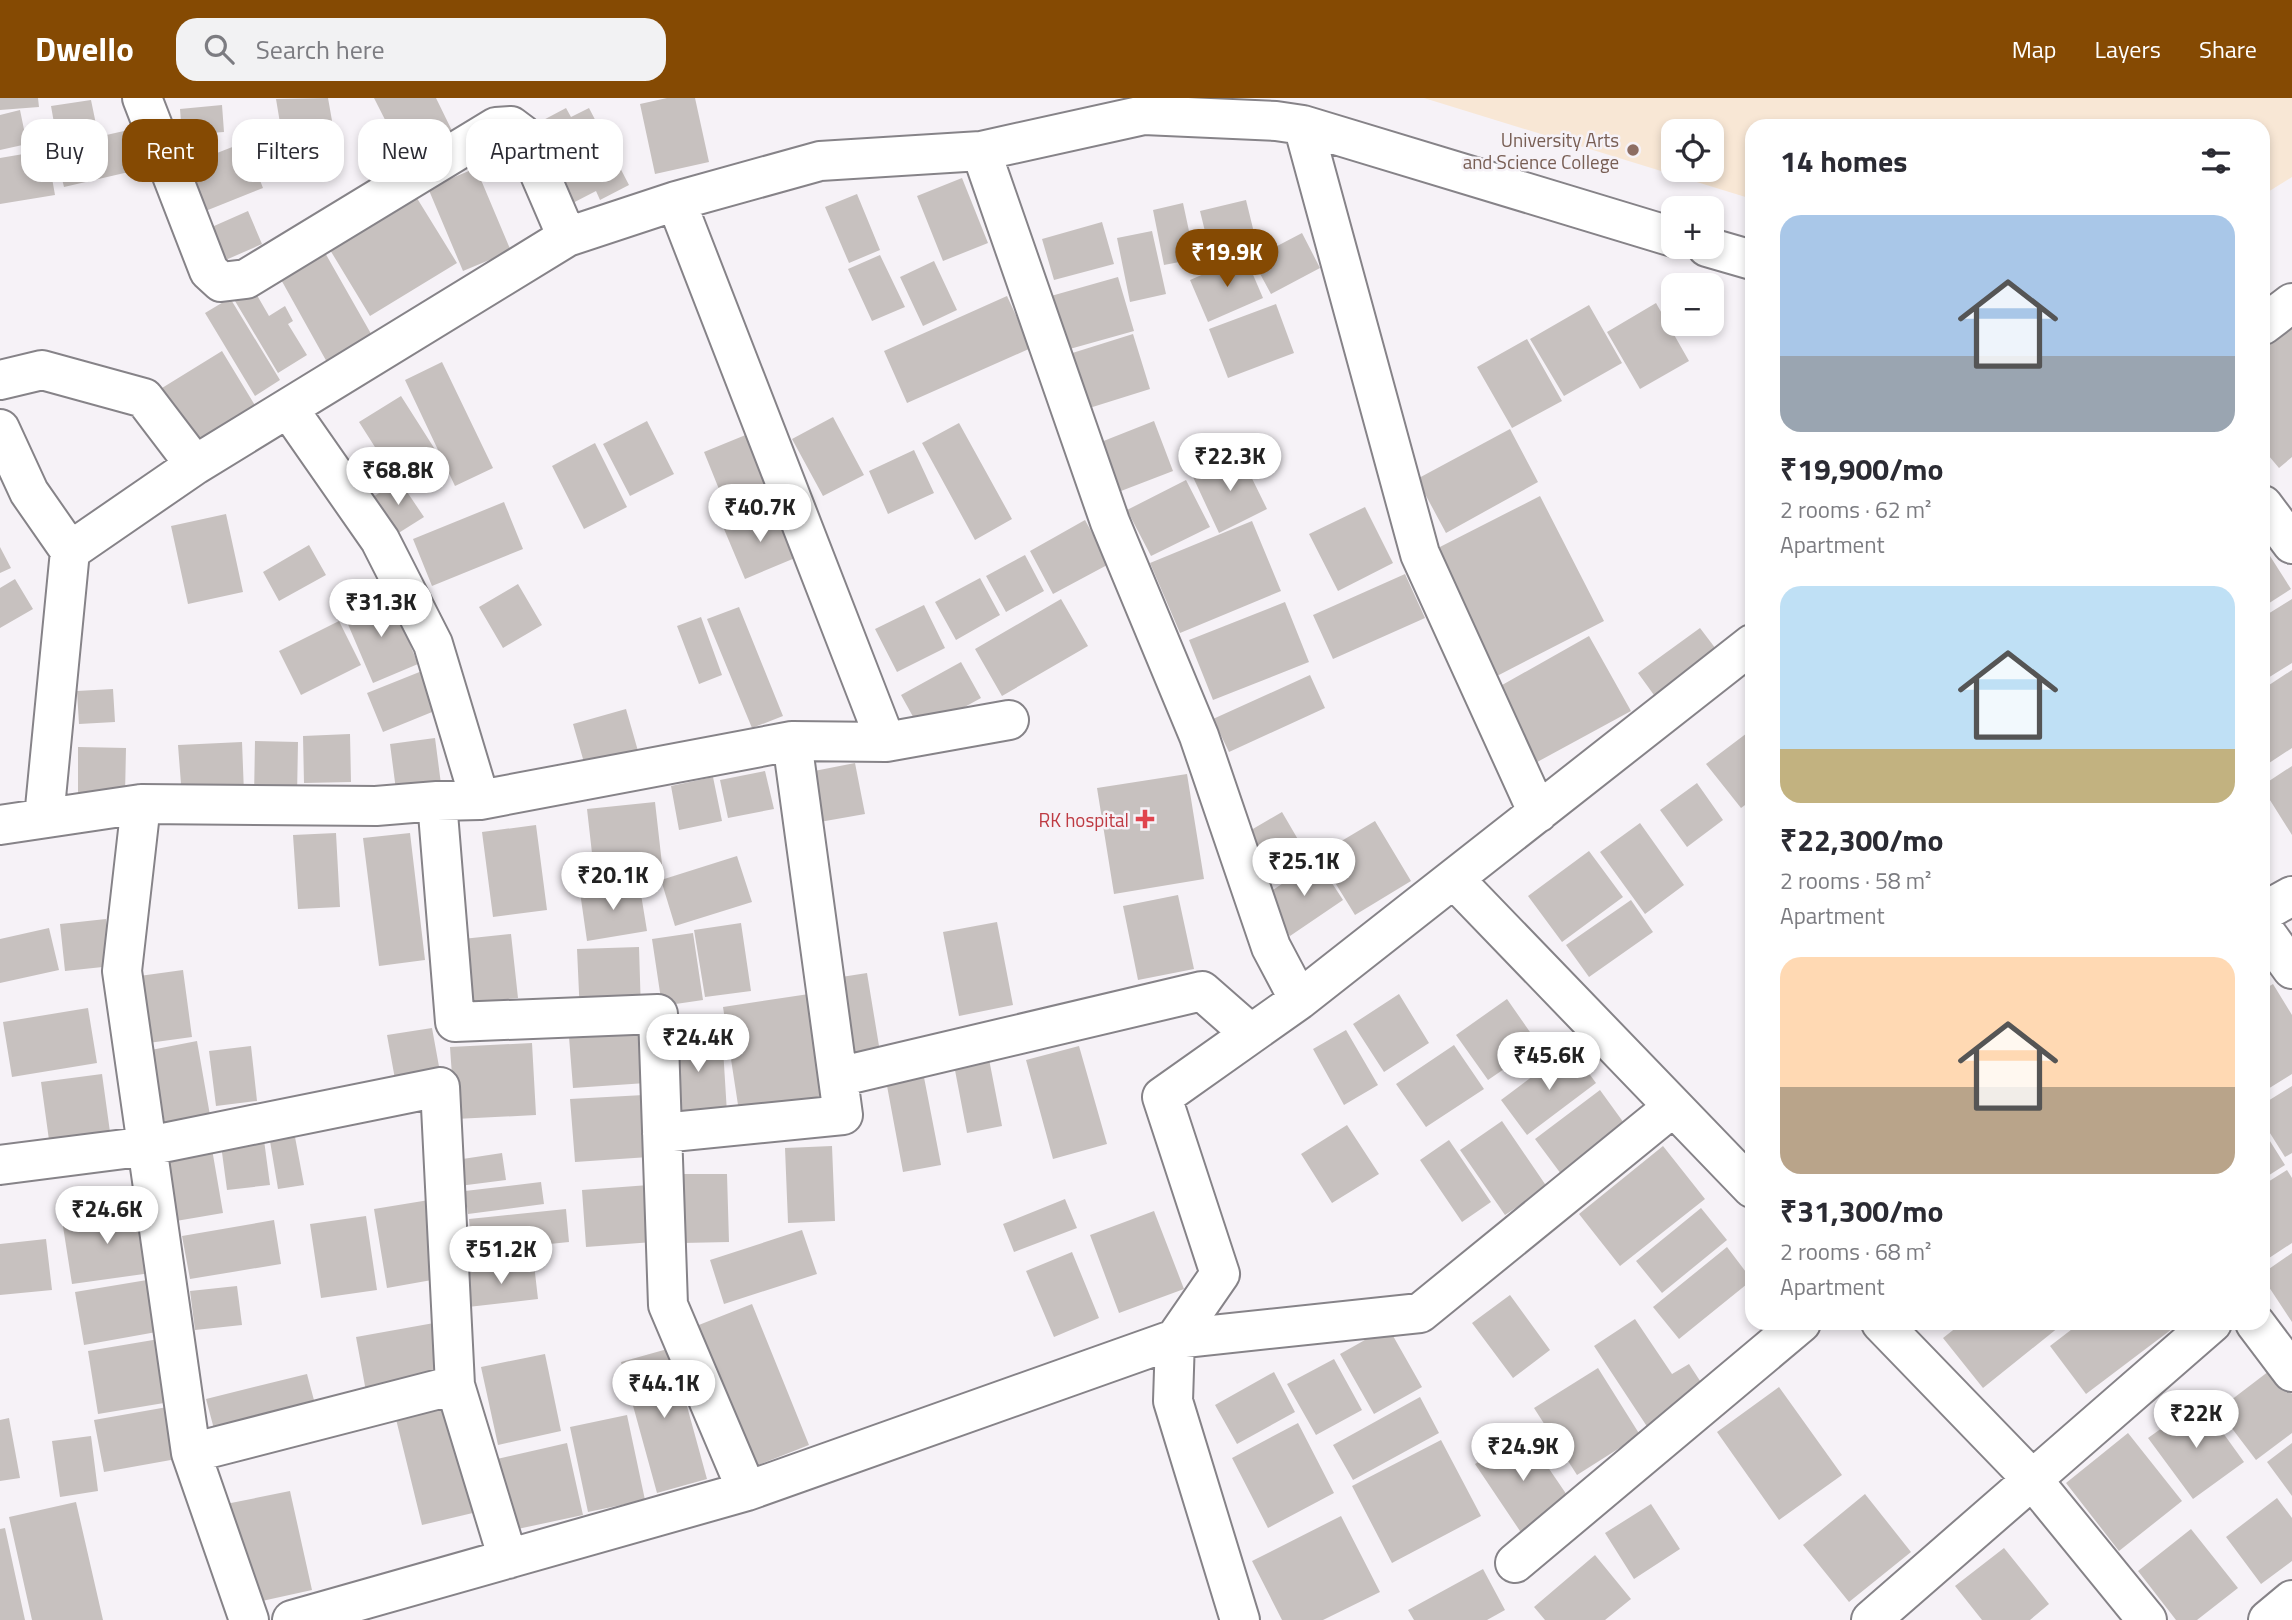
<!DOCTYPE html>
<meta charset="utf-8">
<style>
body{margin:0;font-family:"Titillium Web",sans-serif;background:#f2f2f3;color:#2b2b33;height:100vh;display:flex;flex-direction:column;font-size:26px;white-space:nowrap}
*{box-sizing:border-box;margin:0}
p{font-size:23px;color:#7c7c81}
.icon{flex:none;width:38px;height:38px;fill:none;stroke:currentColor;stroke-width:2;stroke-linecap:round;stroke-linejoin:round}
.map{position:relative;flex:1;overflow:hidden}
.sheet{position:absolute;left:1745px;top:21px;width:525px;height:1211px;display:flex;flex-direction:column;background:#fff;border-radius:21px;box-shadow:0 4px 10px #0003}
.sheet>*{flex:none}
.top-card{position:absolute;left:21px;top:21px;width:665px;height:63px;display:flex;gap:14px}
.controls{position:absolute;left:1661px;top:21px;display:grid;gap:14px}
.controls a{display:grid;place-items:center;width:63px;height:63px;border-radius:14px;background:#fff;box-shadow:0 4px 10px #0003;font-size:35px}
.price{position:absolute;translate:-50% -60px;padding:0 16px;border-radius:24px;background:#fff;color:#222;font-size:23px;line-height:46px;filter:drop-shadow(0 2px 4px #0008)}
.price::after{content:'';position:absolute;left:50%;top:42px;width:21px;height:16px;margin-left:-10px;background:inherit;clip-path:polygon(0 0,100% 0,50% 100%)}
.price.current{background:#854a03;color:#fff}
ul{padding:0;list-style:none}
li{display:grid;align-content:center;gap:14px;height:371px;padding:0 35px}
li span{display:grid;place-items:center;height:217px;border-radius:21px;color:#555}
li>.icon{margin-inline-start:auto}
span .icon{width:126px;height:126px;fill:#fffc;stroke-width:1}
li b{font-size:30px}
h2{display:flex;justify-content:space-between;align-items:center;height:84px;padding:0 35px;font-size:30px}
.tag{padding:0 24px;border-radius:21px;background:#fff;box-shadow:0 4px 10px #0003;font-size:24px;line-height:63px}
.tag.current{background:#854a03;color:#fff}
header{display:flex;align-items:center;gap:42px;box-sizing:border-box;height:98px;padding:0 35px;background:#854a03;color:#fff}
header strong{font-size:33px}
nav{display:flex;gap:38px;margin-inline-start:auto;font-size:24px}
.search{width:490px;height:63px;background:#f2f2f3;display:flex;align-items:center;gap:18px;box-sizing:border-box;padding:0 24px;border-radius:21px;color:#7c7c81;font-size:26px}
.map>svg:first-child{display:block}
.education{fill:#f8e7d5;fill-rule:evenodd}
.building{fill:#c7c1bf}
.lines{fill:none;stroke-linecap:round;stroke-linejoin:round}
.street-casing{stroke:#868388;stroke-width:42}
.street{stroke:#fff;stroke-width:38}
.education-dot{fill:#8d6e63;stroke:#f6f2f7;stroke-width:2.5}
.health-dot{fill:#e0444e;stroke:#f6f2f7;stroke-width:2.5}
.labels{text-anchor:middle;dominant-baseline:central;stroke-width:5;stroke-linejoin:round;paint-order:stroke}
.education-label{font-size:19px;fill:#785e54;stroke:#f6f2f7;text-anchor:end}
.health-label{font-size:19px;fill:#be3a42;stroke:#f6f2f7;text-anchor:end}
</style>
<header>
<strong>Dwello</strong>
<div class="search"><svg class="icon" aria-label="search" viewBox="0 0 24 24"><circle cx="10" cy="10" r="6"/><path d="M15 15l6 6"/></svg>Search here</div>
<nav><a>Map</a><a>Layers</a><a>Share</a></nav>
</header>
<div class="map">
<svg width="2292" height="1522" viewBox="0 0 2292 1522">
<rect width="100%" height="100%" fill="#f6f2f7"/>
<!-- education -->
<path class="education" d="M1424,0H2292V79L2263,97V28H1752V101ZM1673,33H1712V72H1673Z"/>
<!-- building -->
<path class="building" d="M0,0H38L39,9L0,12Z
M328,0L334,34L283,43L276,1Z
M374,0H436L458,45L409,69Z
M667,0H695L709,64L655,76L640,6Z
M91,2L98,36L57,42L51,8Z
M222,7L224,34L182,37L180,11Z
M566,10L571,19L589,10L629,87L600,102L596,93L565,109L534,27Z
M20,12L27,46L0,52V17Z
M137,30L146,70L64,89L54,49Z
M245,44L263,90L203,114L184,68Z
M47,52L55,97L0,106V60Z
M476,70L511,153L463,173L428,90Z
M962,80L988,145L943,163L917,98Z
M407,84L457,165L370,218L321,137Z
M857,96L880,152L849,165L825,109Z
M1246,102L1258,151L1212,162L1200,113Z
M1183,105L1195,161L1164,167L1153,112Z
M248,113L262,146L219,165L205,132Z
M1102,124L1114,166L1054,182L1042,141Z
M1152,133L1166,196L1130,204L1117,140Z
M1302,135L1320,170L1271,196L1252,161Z
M324,153L374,241L328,266L279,178Z
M880,157L905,209L872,223L848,171Z
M1245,158L1263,200L1208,224L1190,182Z
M934,163L957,212L923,228L900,179Z
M1118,179L1134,233L1059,254L1044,200Z
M254,192L269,218L285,208L293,223L288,226L307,257L278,275L235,203Z
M1007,198L1031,250L907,305L884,253Z
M230,200L280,282L255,298L205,215Z
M1656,205L1689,263L1640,291L1607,234Z
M1276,206L1294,255L1228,280L1209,231Z
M1589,207L1622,265L1564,298L1530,241Z
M2292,224V359L2279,370L2263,351V249Z
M1133,236L1150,291L1083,312L1066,257Z
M1527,241L1562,303L1512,330L1477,269Z
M222,253L262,319L202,356L162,290Z
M442,264L493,370L455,388L405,282Z
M401,298L436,353L394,379L359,324Z
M833,319L864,377L823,398L792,341Z
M647,323L674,376L630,398L603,346Z
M1154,323L1173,373L1121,393L1101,344Z
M959,325L1012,421L975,442L922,345Z
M1510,331L1538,384L1446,435L1417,381Z
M748,336L769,389L725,406L704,354Z
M595,345L627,409L584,431L552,368Z
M914,352L934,395L888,416L869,373Z
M1240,356L1267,411L1219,435L1193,379Z
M399,382L424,419L397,436L373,399Z
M1186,382L1210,429L1151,458L1127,412Z
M1540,398L1604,523L1497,578L1432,453Z
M504,404L523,451L432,488L413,441Z
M1365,409L1393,465L1338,493L1309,436Z
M774,410L795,460L745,481L724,431Z
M226,416L243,494L188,506L171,428Z
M1085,422L1109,466L1053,496L1030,453Z
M1252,423L1281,493L1180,535L1150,465Z
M309,447L326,477L279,503L263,474Z
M2263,447L2291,491L2263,509Z
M0,449L11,470L0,475Z
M1025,457L1044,493L1006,514L986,478Z
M1405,476L1425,520L1333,561L1313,517Z
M980,480L1000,517L956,542L935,504Z
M15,481L33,511L0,530V490Z
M518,486L542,527L503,550L479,509Z
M390,498L418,566L373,585L344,517Z
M1061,501L1088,548L1002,598L975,551Z
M2292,501V565L2263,583V519Z
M1285,504L1309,564L1213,602L1189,542Z
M924,507L945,550L897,574L875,531Z
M739,509L783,618L752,630L707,521Z
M701,519L722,577L699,586L677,528Z
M339,523L361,567L301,597L279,553Z
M1700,530L1722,559L1659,604L1638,575Z
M1589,538L1631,613L1528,669L1488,595Z
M961,564L981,600L921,633L901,597Z
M2292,572V650L2263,669V591Z
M422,573L437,612L383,634L367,595Z
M1310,577L1325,610L1229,654L1213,621Z
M113,591L115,624L79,626L77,593Z
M626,611L638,653L585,668L573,626Z
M1751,632L1752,702L1741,710L1706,666Z
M350,636L351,684L304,685L303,638Z
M435,640L441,686L396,692L390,646Z
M255,643L298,644L297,699H254Z
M242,644L244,695L182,699L178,647Z
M78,649L126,650L125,697H78Z
M855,665L865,716L814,725L804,675Z
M2292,668V737L2263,691V687Z
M765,673L774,711L728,720L720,682Z
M1187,676L1204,781L1114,796L1097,690Z
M713,679L722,723L679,732L671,688Z
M1697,685L1723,722L1687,749L1660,712Z
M655,704L662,766L594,773L587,711Z
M1282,714L1310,762L1274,783L1246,735Z
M1375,723L1411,783L1355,817L1318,757Z
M1640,725L1684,787L1645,816L1600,754Z
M536,727L547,812L493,819L482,734Z
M336,735L340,809L298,811L293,737Z
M410,735L425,862L379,868L363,740Z
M1589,753L1623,799L1562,844L1528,798Z
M737,758L752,804L675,828L661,782Z
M1317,762L1343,802L1290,838L1264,798Z
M639,784L647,833L587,843L580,794Z
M1178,797L1194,871L1138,882L1123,808Z
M1631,802L1653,834L1589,879L1566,847Z
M106,821L112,868L65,873L60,826Z
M997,824L1013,907L959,918L943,834Z
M741,825L751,893L705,899L694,832Z
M49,830L59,872L0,885V841Z
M693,835L703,902L662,908L652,841Z
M511,836L518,900L460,906L453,842Z
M639,849L641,914L580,917L577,851Z
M183,872L192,939L141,946L132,879Z
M867,875L880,954L848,959L835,880Z
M2273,886L2292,917V976L2263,994V892Z
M809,896L826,1008L740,1020L723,909Z
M1399,896L1429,945L1384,974L1353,926Z
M1507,901L1539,947L1488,982L1456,937Z
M88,910L97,965L12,979L3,924Z
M643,922L646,985L573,990L568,926Z
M432,930L440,974L395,981L387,937Z
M1346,932L1378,987L1344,1007L1313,951Z
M722,934L727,1015L675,1018L669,938Z
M197,943L211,1023L166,1031L151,952Z
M532,945L536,1017L455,1021L450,949Z
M1454,947L1484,991L1426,1029L1396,986Z
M251,948L257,1003L216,1008L209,953Z
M1079,948L1107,1046L1053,1061L1026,962Z
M1570,950L1596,985L1527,1037L1501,1002Z
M989,961L1002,1028L967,1035L954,967Z
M922,969L941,1067L903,1074L885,977Z
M102,976L110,1034L49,1042L41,984Z
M2292,988V1055L2285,1059L2263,1024V1006Z
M1600,992L1629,1032L1564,1080L1535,1041Z
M644,997L649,1059L575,1064L570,1001Z
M1502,1023L1547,1089L1505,1117L1460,1052Z
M1347,1027L1379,1076L1332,1105L1301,1056Z
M2263,1032L2285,1067L2263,1081Z
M295,1039L304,1087L278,1091L270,1043Z
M264,1042L270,1087L227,1092L221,1047Z
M1449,1042L1491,1104L1462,1124L1420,1062Z
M832,1048L835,1123L788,1125L785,1050Z
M1663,1048L1705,1101L1620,1168L1579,1116Z
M212,1051L223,1115L176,1123L165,1059Z
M502,1055L506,1082L459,1088L456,1062Z
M2287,1072L2292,1080V1145L2263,1164V1087Z
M681,1076H727L729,1144L682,1145Z
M541,1084L544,1106L468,1116L465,1093Z
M649,1087L653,1144L586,1149L582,1092Z
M1065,1101L1077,1130L1014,1154L1003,1126Z
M429,1102L443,1180L387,1190L374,1111Z
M141,1110L151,1175L72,1186L62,1122Z
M1701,1110L1727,1142L1662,1195L1636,1163Z
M566,1111L569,1144L472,1154L469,1121Z
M1154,1113L1184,1191L1119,1215L1090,1137Z
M366,1118L377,1192L321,1200L310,1126Z
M274,1122L281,1166L190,1181L182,1138Z
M802,1132L817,1176L724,1206L710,1162Z
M46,1141L52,1192L0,1197V1146Z
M1727,1149L1752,1182L1679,1241L1653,1209Z
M1072,1154L1099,1220L1054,1239L1026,1173Z
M2292,1155V1224L2263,1180V1175Z
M534,1166L538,1201L468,1209L464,1174Z
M153,1181L162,1233L84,1247L75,1194Z
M237,1188L242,1227L195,1232L190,1193Z
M1510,1197L1550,1252L1513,1280L1472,1225Z
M752,1206L809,1347L733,1377L676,1236Z
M1635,1221L1672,1276L1689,1266L1706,1292L1648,1330L1594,1248Z
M434,1225L445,1285L367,1299L356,1239Z
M1962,1225H2064L1983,1290L1943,1240Z
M2080,1225H2167L2172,1231L2086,1296L2050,1248Z
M1388,1229L1422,1289L1374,1316L1340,1256Z
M159,1241L170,1304L98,1316L88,1253Z
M671,1250L707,1381L657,1395L621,1264Z
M545,1256L561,1333L498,1347L481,1269Z
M1334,1261L1362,1312L1316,1337L1287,1286Z
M1598,1270L1640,1337L1577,1377L1534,1310Z
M2273,1270L2292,1296V1335L2256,1362L2218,1312Z
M1274,1274L1295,1314L1237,1346L1215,1307Z
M307,1276L315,1306L214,1331L206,1301Z
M1779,1289L1842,1377L1779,1422L1717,1334Z
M1420,1299L1439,1335L1353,1382L1333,1347Z
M450,1300L477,1414L422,1427L394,1313Z
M2200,1303L2244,1364L2193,1401L2148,1340Z
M173,1308L182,1360L104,1374L94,1322Z
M627,1317L645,1402L588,1414L570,1329Z
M9,1320L20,1380L0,1383V1322Z
M1298,1325L1334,1395L1268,1430L1232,1360Z
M1524,1334L1571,1403L1522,1436L1475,1366Z
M2128,1335L2182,1403L2119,1453L2066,1385Z
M91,1338L98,1393L60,1399L52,1343Z
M1441,1342L1481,1418L1392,1465L1352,1388Z
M567,1345L583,1417L513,1432L497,1361Z
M2292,1345V1398L2267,1364Z
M290,1393L312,1492L248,1506L226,1406Z
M1865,1396L1911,1454L1849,1504L1803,1447Z
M2277,1400L2292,1420V1463L2261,1486L2226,1439Z
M76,1404L103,1522H32L9,1419Z
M1651,1406L1680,1451L1634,1481L1605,1435Z
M1341,1418L1380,1494L1323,1522H1282L1252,1463Z
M5,1430L25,1522H0V1431Z
M2191,1431L2238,1490L2197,1522H2176L2138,1473Z
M2004,1450L2049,1506L2030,1522H1982L1955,1488Z
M1595,1457L1631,1501L1605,1522H1545L1534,1509Z
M1483,1471L1505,1512L1487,1522H1414L1408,1512Z"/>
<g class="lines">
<!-- street casing -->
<g class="street-casing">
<path id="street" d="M142,0L209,173L221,184L246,181L496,29L511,28L523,37L567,139
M1303,27L1673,139
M981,53L1144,17L1276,23L1303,27L1420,456L1538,715
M676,103L886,644
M1707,149L1752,162
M2263,227L2292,205
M0,282L42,272L144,300L195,367
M288,310L380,442L433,546L480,702
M0,331L29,394L70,453L44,720
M2263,407L2292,446
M70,453L195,367L567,139L676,103L820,63L981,53L1110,424L1199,638L1271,849L1299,902
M437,703L455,924L658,916L668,1207L747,1393
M141,706L376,708L437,703L480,702L792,643L886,644L1009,622
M0,727L141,706L122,873L191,1355L455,1287L440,989L148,1048L0,1067
M1454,781L1752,1090
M2263,814L2292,798
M2263,831L2292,871
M838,979L1202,893L1251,936
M662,1035L843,1017L792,643
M1881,1225L2031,1380L2147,1522
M2255,1225L2292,1274
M455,1287L508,1461
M191,1355L249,1522
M1515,1465L1801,1225
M292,1522L747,1393L1175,1241L1220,1176L1162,999L1299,902L1752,546
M1240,1522L1173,1303L1175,1241L1420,1215L1673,1009
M1871,1522L2212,1225
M2268,1522L2292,1502"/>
</g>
<!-- street -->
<use href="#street" class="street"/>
</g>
<!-- markers -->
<circle class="education-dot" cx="1633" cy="52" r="7"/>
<path class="health-dot" d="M1141.5 710.5h7v7h7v7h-7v7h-7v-7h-7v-7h7z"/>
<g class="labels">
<!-- education labels -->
<g class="education-label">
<text x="1619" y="41">University Arts<tspan x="1619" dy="22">and Science College</tspan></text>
</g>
<!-- health labels -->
<g class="health-label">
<text x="1129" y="721">RK hospital</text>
</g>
</g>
</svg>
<div class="controls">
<a><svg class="icon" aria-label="locate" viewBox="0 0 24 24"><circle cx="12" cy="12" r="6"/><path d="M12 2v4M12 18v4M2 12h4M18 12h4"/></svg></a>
<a>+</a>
<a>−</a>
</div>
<b class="price current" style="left:1227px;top:191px">₹19.9K</b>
<b class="price" style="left:1230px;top:395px">₹22.3K</b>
<b class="price" style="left:398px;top:409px">₹68.8K</b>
<b class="price" style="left:760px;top:446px">₹40.7K</b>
<b class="price" style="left:381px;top:541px">₹31.3K</b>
<b class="price" style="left:1304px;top:800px">₹25.1K</b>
<b class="price" style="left:613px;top:814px">₹20.1K</b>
<b class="price" style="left:698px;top:976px">₹24.4K</b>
<b class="price" style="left:1549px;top:994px">₹45.6K</b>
<b class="price" style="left:107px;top:1148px">₹24.6K</b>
<b class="price" style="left:501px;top:1188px">₹51.2K</b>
<b class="price" style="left:664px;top:1322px">₹44.1K</b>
<b class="price" style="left:2196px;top:1352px">₹22K</b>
<b class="price" style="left:1523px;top:1385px">₹24.9K</b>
<div class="top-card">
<a class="tag">Buy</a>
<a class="tag current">Rent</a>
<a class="tag">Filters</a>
<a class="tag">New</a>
<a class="tag">Apartment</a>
</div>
<section class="sheet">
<h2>14 homes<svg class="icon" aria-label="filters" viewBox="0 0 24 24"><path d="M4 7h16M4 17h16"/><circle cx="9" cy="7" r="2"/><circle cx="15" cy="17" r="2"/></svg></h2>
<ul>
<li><span style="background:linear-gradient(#a9c7e8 65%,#9aa5b1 0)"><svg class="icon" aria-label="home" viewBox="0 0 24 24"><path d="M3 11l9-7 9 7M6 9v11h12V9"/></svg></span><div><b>₹19,900/mo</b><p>2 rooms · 62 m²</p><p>Apartment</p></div></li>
<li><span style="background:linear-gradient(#bfe0f5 75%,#c2b280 0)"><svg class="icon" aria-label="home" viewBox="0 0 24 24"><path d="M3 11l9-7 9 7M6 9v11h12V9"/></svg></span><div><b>₹22,300/mo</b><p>2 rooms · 58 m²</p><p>Apartment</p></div></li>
<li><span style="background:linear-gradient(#ffd9b3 60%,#b9a48a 0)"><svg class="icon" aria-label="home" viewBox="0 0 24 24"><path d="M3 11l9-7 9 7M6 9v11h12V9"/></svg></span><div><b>₹31,300/mo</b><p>2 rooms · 68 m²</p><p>Apartment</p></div></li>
</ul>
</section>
</div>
